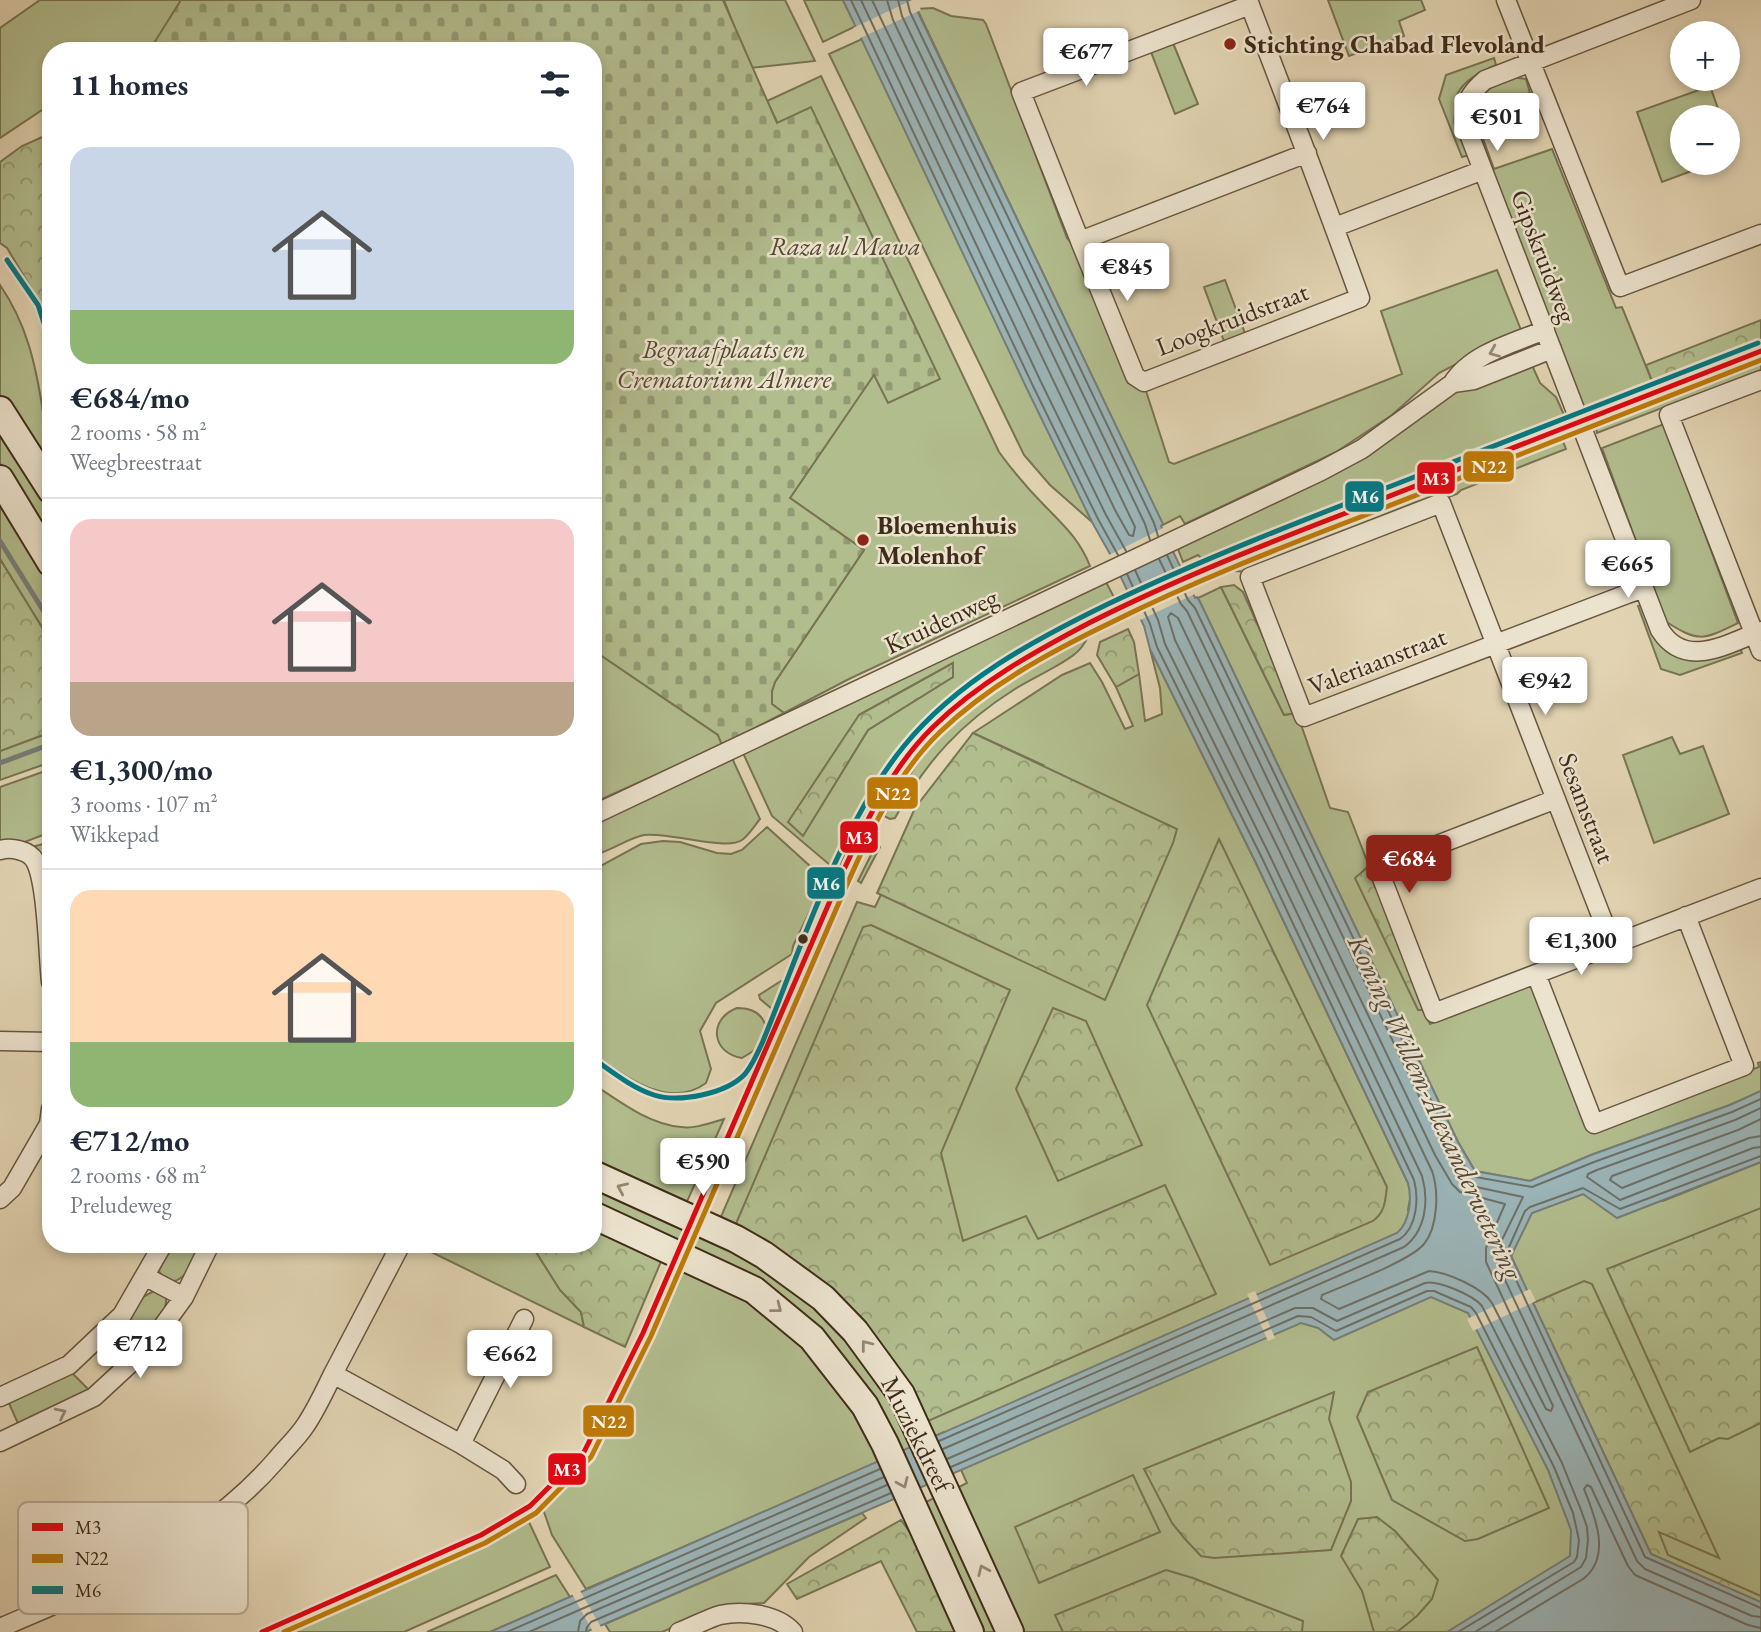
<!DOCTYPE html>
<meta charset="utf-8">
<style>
body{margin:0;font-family:"EB Garamond",serif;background:#f6f6f7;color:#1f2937;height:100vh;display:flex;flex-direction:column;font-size:26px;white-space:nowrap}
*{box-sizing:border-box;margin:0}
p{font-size:23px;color:#747a83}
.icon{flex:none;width:38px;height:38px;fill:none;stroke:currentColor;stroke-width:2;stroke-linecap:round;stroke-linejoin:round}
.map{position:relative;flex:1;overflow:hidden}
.side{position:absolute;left:42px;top:42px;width:560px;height:1211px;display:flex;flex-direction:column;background:#fff;border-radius:28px;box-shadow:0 4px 10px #0003}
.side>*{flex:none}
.controls{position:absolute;left:1670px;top:21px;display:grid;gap:14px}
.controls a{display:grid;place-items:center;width:70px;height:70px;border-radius:50%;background:#fff;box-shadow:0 4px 10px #0003;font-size:35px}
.price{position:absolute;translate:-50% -60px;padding:0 16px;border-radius:7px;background:#fff;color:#222;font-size:23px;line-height:46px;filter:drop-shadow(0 2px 4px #0008)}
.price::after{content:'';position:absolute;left:50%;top:42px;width:21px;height:16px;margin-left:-10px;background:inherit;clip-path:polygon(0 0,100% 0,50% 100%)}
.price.selected{background:#8f2418;color:#fff}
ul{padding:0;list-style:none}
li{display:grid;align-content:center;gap:14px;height:371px;padding:0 28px}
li+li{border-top:2px solid #e0e1e3}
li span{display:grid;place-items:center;height:217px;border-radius:21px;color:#555}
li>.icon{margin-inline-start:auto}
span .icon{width:126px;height:126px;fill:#fffc;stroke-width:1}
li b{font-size:30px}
h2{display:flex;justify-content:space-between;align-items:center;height:84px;padding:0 28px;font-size:30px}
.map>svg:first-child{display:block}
.green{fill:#b2bd8e;stroke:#787454;stroke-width:2;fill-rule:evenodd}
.forest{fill:url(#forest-crowns);stroke:#787454;stroke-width:2}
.cemetery{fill:url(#cemetery-stones);stroke:#787454;stroke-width:2}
.water{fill:#9bb5b8;stroke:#767e78;stroke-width:2}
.pier{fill:#e2d4b3}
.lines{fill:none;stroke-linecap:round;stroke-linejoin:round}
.shore{stroke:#6d7068;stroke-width:2}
.stream{stroke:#767e78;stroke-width:5}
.minor-casing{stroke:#685640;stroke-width:21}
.secondary-casing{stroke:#3f2c19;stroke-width:30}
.minor{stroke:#ece3ce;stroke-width:18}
.secondary{stroke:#ece3ce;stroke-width:26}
.bus-1-casing{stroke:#ece3ce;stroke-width:10}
.bus-2-casing{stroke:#ece3ce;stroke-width:10}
.bus-3-casing{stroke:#ece3ce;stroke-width:10}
.bus-1{stroke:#e00713;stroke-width:5}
.bus-2{stroke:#be7a08;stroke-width:5}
.bus-3{stroke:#007a86;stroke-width:5}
.oneway{stroke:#968874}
.poi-dot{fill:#8f2418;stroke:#ece3ce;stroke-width:2.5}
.bus-dot{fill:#3f2c19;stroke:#ece3ce;stroke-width:2.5}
.labels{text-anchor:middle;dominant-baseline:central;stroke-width:5;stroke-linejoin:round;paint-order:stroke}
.poi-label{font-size:26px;font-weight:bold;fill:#3f2c19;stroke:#ece3ce;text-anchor:start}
.park-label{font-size:26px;font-style:italic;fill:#564930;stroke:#ece3ce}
.street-label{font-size:26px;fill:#3f2c19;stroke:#ece3ce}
.water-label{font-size:28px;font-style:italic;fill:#514739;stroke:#ece3ce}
.key{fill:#ece3ce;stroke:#b8ac98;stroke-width:2}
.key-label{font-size:19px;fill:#3f2c19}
.line-badge{stroke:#ece3ce;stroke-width:2.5}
.badge-label{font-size:19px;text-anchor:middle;font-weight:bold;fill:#fff}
</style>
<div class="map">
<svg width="1761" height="1632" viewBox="0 0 1761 1632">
<defs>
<pattern id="forest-crowns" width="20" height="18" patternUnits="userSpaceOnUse" patternTransform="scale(1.75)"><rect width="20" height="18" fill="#b2bd8e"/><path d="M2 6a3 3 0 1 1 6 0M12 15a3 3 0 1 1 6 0" fill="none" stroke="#929a73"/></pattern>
<pattern id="cemetery-stones" width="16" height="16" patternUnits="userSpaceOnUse" patternTransform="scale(1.75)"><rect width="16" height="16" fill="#b2bd8e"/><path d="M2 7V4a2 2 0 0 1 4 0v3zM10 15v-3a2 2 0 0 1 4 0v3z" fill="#929a73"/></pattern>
</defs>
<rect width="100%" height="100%" fill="#e2d4b3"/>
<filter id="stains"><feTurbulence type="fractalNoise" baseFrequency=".00286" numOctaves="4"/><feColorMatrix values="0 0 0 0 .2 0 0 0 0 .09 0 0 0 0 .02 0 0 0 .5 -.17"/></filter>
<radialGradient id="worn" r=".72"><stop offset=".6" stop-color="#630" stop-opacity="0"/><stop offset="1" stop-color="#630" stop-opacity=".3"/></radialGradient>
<!-- green -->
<path class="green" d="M40,0H195L163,51H51V104L0,138V28Z
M724,0H785L815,61L750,68Z
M804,0H843L856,26L823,42Z
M1328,0H1421L1425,10L1399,21L1404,36L1349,56Z
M933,8L951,16L983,20L986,24L1067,238L1075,248L1128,383L1146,391L1169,462L1174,464L1402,374L1381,311L1497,270L1521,330L1439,373L1392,415L1336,452L1185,524L1180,516L1163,525L917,9Z
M862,39L1092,522L1050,485L1024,455L829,54Z
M1173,43L1198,104L1175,114L1151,52Z
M1494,58L1496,65C1442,89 1451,106 1469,155L1462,157L1439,99L1446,75Z
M821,76L999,452C1013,471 1027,488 1043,504C1063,525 1079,538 1090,566L849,679L784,713L772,704V691L775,682L864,550L790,498L878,368L836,245L767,101Z
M1512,77L1526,79L1530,93L1481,111L1476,119L1494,169L1552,149L1616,308L1622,307L1652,381L1582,409L1472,117C1476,93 1490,85 1512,77Z
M1710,86L1721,117H1682V163H1713L1662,182L1637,112Z
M1225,280L1246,336L1225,344L1204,287Z
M0,285C27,324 36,366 43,412C47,434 51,453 51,476L0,396Z
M1761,360V370L1597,433L1595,424Z
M1531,363L1540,383L1556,397L1565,417L1201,558L1198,555L1183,562L1178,549L1192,542L1191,537L1347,467L1407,428L1447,396Z
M1664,424L1738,623C1703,640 1699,643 1665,621L1602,448Z
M0,425L51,502V543L0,463Z
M1562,439L1566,449L1461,490L1457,494L1422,507L1417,502L1248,572L1221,570L1409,500Z
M0,506L30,553L51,572V642L0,559Z
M1106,582L1116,601L1013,653L979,675L921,729L875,790L837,871L772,816L743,753L934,661ZM953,663V677L868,730L803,835L859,715Z
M1221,587L1284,715L1297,713L1330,808L1348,812L1369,866L1356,878L1430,1024L1532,983L1593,1131L1759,1067L1758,1063L1761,1062V1091L1730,1105L1591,1155L1530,1181L1475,1171L1458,1142L1198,598Z
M1644,605L1661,644L1739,645L1742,653L1680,675L1661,669L1638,606Z
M1089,636C1086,640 1083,646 1080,649C1071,661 1030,679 1015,689C961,723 926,761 895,818L890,819L884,816C901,788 917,761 938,737C979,692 1036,664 1089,636Z
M1150,649L1255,861L1408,1183L1411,1194L1408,1210L1520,1275L1511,1256L1531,1213L1583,1194L1663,1201L1761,1162V1632H1017L953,1490L967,1483L944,1432L927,1439L919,1425L937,1416L737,1222L732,1233L717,1226L857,902L875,907L917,820L1043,765L973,733L1062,675L1090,663L1102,682L1125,729L1133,726L1116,687L1139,674L1145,721L1162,714L1160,688Z
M593,650L718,735L722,745L593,803Z
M51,732V762L0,780V751Z
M1672,737L1680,754L1703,746L1729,814L1654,843L1623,755Z
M732,758L760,819C755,825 749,835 742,840C726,851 670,832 644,835C627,838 611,852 593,855V825Z
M51,769V832L22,843L6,840L0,842V787Z
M767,827L811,867L809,870L823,884L793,946L792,954L716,1003L700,1031L711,1069L706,1083C668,1111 624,1075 593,1054V870L641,844L663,841L680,842L717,853L731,854L742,850Z
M51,842V866L48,870L41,857L28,848Z
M877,843L880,847L861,883L858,881Z
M781,981H788L776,1008L772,1009L760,999L759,995Z
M737,1008C751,1008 763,1013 766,1028L758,1048L742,1058C711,1053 708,1019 737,1008Z
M593,1084C619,1101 648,1124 681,1127C695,1129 710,1123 724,1119L685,1206L593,1169Z
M593,1178L751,1253L857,1341L919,1444L896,1454L808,1328L593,1208Z
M170,1244H202C194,1259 188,1281 169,1282L161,1275L159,1271Z
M415,1244H531L560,1290L581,1312L584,1327Z
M685,1268L727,1283L829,1367L882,1461L586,1589L552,1535L543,1509C598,1463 611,1422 642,1361C657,1331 671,1299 685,1268Z
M154,1291L166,1297C169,1320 134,1351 118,1366L99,1346L141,1298Z
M71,1372L90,1391L19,1426L8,1401Z
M942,1494L1004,1632H976L920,1505Z
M862,1513L866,1518L809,1557L764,1603L725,1605L662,1632H610L605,1624Z
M528,1520L550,1567L404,1632H285L502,1536Z
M556,1575L570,1597L490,1632H427Z"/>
<!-- forest -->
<path class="forest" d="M51,133V321L7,248L0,243V162L22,146Z
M1761,320V339L1652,381L1646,365Z
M0,559L51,642V732L0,751Z
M1234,585L1243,592L1297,713L1284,715L1221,587Z
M1128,629L1134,642L1139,674L1116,687L1097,655L1100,642Z
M953,663V677L868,730L803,836L788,822L859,715Z
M973,733L1177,829L1173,843L1105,1000L877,893L915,808Z
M1219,839L1387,1187C1385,1202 1385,1212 1373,1221L1270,1265L1147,1005Z
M1369,866L1424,1010H1418L1355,878Z
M871,925L1010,990L941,1153L963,1241L1026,1216L1038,1239L1165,1185L1216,1294L919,1425L871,1345L732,1233L863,927Z
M1053,1008L1086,1021L1142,1145L1058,1181L1016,1089Z
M1761,1208V1423L1728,1439L1719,1438L1690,1452L1607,1269Z
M593,1220L665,1252L625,1347L584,1327L581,1312L560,1290L531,1244H593Z
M1584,1281L1592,1284L1719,1558L1659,1532L1668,1555L1761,1596V1603L1651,1554L1533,1303Z
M1477,1347L1549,1508L1478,1539L1465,1541L1392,1500L1357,1417L1368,1392Z
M1334,1392L1329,1419L1351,1482V1501L1331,1550L1214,1558L1201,1556L1185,1539L1172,1523L1144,1469Z
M1133,1475L1160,1532L1039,1583L1015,1527Z
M1377,1517L1395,1531L1438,1580L1432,1599L1417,1616L1397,1632H1374L1362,1591L1341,1556L1358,1519Z
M901,1520L909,1531L918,1528L964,1632H917L881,1561L797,1599L787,1584Z
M1166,1570L1193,1578L1303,1621L1302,1632H1063L1055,1615Z"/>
<!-- cemetery -->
<path class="cemetery" d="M181,0H723L777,123L811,107L940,379L888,403L874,375L790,498L864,550L775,682L772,691V704L784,713L722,745L718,735L593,650V51H149Z"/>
<!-- water -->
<path class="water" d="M843,0H912L1163,524L1161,526L1195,598L1197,597L1201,604L1458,1142L1475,1171L1530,1181L1591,1155L1730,1105L1761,1091V1162L1617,1218L1583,1194L1532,1213L1511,1256L1651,1554L1761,1602V1632H1447L1570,1556L1571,1530L1548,1470L1470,1317L1468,1313L1431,1297L1334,1340L1318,1328L1301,1323L586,1632H490L1397,1233C1410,1222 1412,1198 1408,1183L1255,861L1150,649L1144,626L1110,554L1092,522L1027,389Z"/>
<!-- pier -->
<path class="pier" d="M912,0H916L921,10L858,39L853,28Z
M1165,527L1175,548L1116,576L1107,556Z
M1184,567L1197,593L1138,621L1125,595Z
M1530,1289L1536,1301L1473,1331L1467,1319Z
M1255,1291L1275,1338L1268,1341L1247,1294Z
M579,1589L602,1629L593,1632L571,1592Z"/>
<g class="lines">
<!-- shore -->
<path class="shore" d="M851,0L1033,386L1098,519L1118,555
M861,0L1041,382L1106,515L1126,551
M872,0L1115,510L1129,535L1133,536L1135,527L893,20L887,0
M898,0L902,16L1145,524L1150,540
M907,0L910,12L1154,523L1158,536
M1167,555L1188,600L1195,608L1452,1144L1470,1176L1532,1187L1594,1162L1732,1112L1761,1099
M1159,559L1181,604L1187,611L1444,1148L1461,1179L1467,1185L1523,1197L1497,1250V1263L1637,1561L1645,1569L1752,1616L1761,1617
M1171,613L1178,618L1435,1155L1452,1184L1460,1192L1505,1204L1486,1248V1262L1553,1406L1551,1411L1546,1409L1492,1303C1483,1288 1447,1272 1429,1271L1339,1309L1321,1299L1322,1295C1345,1285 1410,1261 1424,1244C1438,1227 1439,1191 1432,1171L1279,850L1175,640L1168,617Z
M1761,1108L1735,1120L1597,1170L1588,1174L1587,1177L1620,1200L1753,1148L1761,1147
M1761,1119L1738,1130L1612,1176L1610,1180L1622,1188L1749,1138L1761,1136
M1761,1156L1620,1209L1583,1188L1530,1207L1525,1211L1505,1256L1645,1557L1761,1608
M939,1441L1400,1239C1417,1227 1419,1199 1414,1180L1262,858L1157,647L1150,624L1127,574
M943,1449L1404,1247C1426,1231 1429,1200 1422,1176L1269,854L1165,644L1158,620L1135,570
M947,1459L1295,1308H1313L1337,1321L1425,1283C1438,1280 1473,1295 1482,1306L1562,1463L1581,1510L1587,1527L1588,1540L1586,1558L1581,1567L1475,1632
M951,1467L1298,1316L1311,1317L1336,1331L1427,1291H1434L1471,1307L1476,1313L1554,1467L1573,1513L1579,1540L1577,1557L1574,1562L1458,1632
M507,1632L880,1469
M529,1632L884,1477
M578,1632L580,1621L587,1614L887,1485
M586,1632L587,1627L591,1622L891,1493
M1495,1632L1583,1579C1612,1557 1595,1516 1584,1489L1587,1485L1591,1487L1628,1566L1635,1575L1748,1625L1761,1628"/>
<!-- stream -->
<path class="stream" d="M0,541L51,623
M0,763L51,744"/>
<!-- minor casing -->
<g class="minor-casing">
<path id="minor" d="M1248,0C1286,99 1324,198 1360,298L1144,382L1135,376L1080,241L1307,153
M1506,0L1620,287L1761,234
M1691,0L1485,80C1471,92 1464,103 1464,121L1660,630C1685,670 1727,644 1761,631
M1335,227L1483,170
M1080,241L1021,92L1250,5
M1761,380L1669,415L1761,651
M1452,384C1470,354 1513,343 1545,330
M1556,799L1378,868L1434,1013L1761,888
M593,815L1321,471L1362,449L1453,383L1474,380L1552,349
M0,850C11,847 29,850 35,861C47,882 48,955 51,982
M1612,944L1441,503L1250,577L1304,717L1627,594L1644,588
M1536,974L1594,1124L1744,1066L1686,916
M0,1041L51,1042
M0,1199L12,1188L49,1124L51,1109
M401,1244L333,1374L461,1444L503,1470L516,1484
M146,1277L184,1297
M0,1397L69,1365L122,1315L163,1244
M0,1442L94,1397L147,1348L184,1297L210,1244
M461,1444L524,1319
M0,1628C104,1583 201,1547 277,1459C286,1448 297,1438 305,1426C316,1410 324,1392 333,1374
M679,1632C692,1627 707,1619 720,1615C743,1610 777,1614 793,1632"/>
</g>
<!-- secondary casing -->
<g class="secondary-casing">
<path id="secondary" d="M0,410L51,490
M0,479L51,563
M593,1174L736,1239L764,1255L823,1298L855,1331L901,1394L1010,1632
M593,1215L754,1290L812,1338L865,1406L885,1444L970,1632"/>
</g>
<!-- minor -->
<use href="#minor" class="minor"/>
<!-- secondary -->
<use href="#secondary" class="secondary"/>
<!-- bus-1 casing -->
<g class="bus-1-casing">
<path id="bus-1" d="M262,1632L481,1535L530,1506L584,1452L643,1333L836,887C862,830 888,771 933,727C978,683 1034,652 1089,623C1176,579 1268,543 1359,508C1493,456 1627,403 1761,351"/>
</g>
<!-- bus-2 casing -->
<g class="bus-2-casing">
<path id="bus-2" d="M284,1632L485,1543L536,1513L591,1457L651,1336L844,891C869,835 895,775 940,732C989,685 1050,652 1110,623C1192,582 1277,549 1363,516C1495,464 1628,412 1761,360"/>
</g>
<!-- bus-3 casing -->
<g class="bus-3-casing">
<path id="bus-3" d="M7,260L38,305L51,344
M598,1062C615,1074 633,1088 654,1095C679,1103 726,1094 745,1074C753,1064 758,1052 763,1041C801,948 841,823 904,746C957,681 1034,640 1108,604C1203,559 1301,521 1399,483C1519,437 1638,389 1758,343"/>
</g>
<!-- bus-1 -->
<use href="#bus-1" class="bus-1"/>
<!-- bus-2 -->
<use href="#bus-2" class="bus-2"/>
<!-- bus-3 -->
<use href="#bus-3" class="bus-3"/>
</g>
<!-- one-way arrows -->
<defs><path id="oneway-chevron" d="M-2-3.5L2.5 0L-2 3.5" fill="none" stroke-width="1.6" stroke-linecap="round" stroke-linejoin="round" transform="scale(1.75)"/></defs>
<g class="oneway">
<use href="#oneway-chevron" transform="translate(1494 352) rotate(157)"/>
<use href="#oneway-chevron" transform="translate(622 1188) rotate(-156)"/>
<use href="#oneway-chevron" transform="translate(777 1308) rotate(38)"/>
<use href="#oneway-chevron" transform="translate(866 1345) rotate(-128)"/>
<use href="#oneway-chevron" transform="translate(61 1413) rotate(-26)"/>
<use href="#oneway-chevron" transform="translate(903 1483) rotate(66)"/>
<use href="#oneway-chevron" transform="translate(983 1570) rotate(-114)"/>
</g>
<!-- markers -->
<g class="poi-dot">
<circle cx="1230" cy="44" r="7"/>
<circle cx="863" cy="540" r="7"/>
</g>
<circle class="bus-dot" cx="803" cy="939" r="6"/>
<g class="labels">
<!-- poi labels -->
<g class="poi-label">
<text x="1244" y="44">Stichting Chabad Flevoland</text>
<text x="877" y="525">Bloemenhuis<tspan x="877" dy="30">Molenhof</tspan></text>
</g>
<!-- park labels -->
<g class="park-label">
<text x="845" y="246">Raza ul Mawa</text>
<text x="724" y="349">Begraafplaats en<tspan x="724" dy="30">Crematorium Almere</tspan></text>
</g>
<!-- street labels -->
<g class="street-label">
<text transform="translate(1544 256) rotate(69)">Gipskruidweg</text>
<text transform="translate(1232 319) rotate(-21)">Loogkruidstraat</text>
<text transform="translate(941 621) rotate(-25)">Kruidenweg</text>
<text transform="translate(1377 661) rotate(-21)">Valeriaanstraat</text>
<text transform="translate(1587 808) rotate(69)">Sesamstraat</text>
<text transform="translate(917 1434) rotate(63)">Muziekdreef</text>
</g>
<!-- water labels -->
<g class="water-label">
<text transform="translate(1436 1107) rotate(65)">Koning Willem-Alexanderwetering</text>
</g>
</g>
<!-- legend -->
<rect x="18" y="1502" width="230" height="112" rx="10" class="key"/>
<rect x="32" y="1523" width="31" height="8" fill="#e00713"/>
<rect x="32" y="1554" width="31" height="9" fill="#be7a08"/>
<rect x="32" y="1586" width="31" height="8" fill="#007a86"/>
<g class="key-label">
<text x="75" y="1534">M3</text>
<text x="75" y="1565">N22</text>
<text x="75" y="1597">M6</text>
</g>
<g class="line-badge">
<rect x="1462" y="450" width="53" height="33" rx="7" fill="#be7a08"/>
<rect x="1416" y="461" width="40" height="34" rx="7" fill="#e00713"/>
<rect x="1344" y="480" width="41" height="33" rx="7" fill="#007a86"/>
<rect x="866" y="776" width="53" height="34" rx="7" fill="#be7a08"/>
<rect x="839" y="820" width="40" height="34" rx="7" fill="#e00713"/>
<rect x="806" y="866" width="40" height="34" rx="7" fill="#007a86"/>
<rect x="582" y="1404" width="53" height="34" rx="7" fill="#be7a08"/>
<rect x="547" y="1452" width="40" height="34" rx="7" fill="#e00713"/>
</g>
<g class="badge-label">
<text x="1489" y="473">N22</text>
<text x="1436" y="485">M3</text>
<text x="1365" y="503">M6</text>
<text x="893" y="800">N22</text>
<text x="859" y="844">M3</text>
<text x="826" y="890">M6</text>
<text x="609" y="1428">N22</text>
<text x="567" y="1476">M3</text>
</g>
<rect width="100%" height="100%" filter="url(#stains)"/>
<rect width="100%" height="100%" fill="url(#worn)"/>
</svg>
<div class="controls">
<a>+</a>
<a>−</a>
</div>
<b class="price" style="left:1086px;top:88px">€677</b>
<b class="price" style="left:1323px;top:142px">€764</b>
<b class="price" style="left:1497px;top:153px">€501</b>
<b class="price" style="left:1127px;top:303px">€845</b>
<b class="price" style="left:1628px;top:600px">€665</b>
<b class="price" style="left:1545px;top:717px">€942</b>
<b class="price selected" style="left:1409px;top:895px">€684</b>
<b class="price" style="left:1581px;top:977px">€1,300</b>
<b class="price" style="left:703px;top:1198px">€590</b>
<b class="price" style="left:140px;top:1380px">€712</b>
<b class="price" style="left:510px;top:1390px">€662</b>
<section class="side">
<h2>11 homes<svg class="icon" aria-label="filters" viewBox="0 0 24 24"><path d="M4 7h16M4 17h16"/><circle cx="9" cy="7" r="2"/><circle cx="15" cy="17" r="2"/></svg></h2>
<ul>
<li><span style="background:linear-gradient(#c9d6e8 75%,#8fb573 0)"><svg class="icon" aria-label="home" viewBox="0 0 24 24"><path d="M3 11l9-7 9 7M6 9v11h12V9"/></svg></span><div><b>€684/mo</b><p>2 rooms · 58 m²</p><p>Weegbreestraat</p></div></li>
<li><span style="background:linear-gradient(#f6c9c9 75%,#b9a48a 0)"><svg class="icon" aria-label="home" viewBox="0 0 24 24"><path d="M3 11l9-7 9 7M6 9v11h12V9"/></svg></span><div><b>€1,300/mo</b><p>3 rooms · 107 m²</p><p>Wikkepad</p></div></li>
<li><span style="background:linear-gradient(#ffd9b3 70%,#8fb573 0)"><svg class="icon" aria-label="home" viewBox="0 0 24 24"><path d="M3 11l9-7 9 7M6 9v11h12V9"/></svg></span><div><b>€712/mo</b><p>2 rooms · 68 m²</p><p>Preludeweg</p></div></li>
</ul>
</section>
</div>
